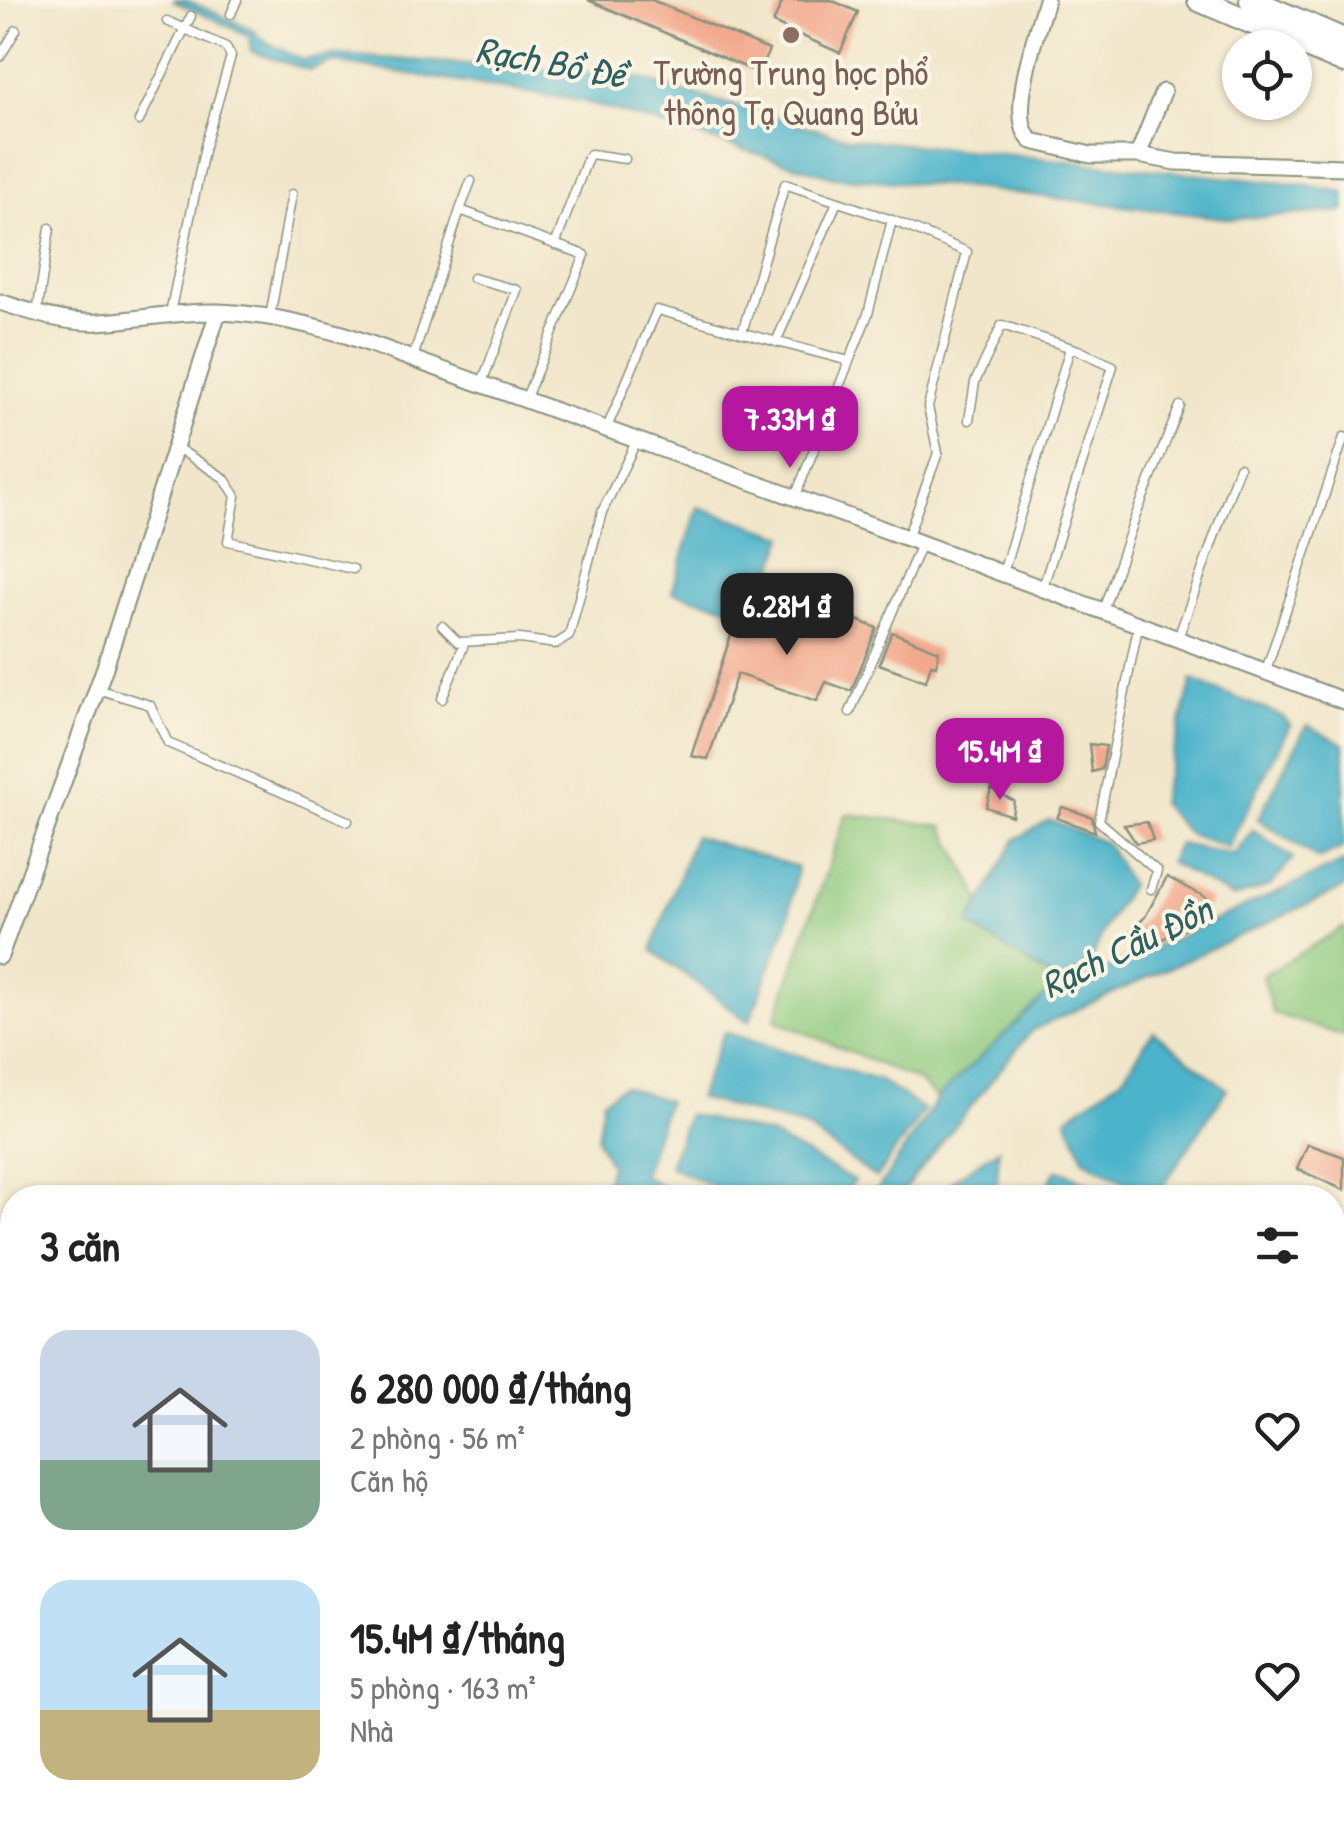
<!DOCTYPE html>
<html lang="vi">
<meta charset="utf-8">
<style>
body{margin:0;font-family:"Patrick Hand",sans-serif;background:#f6f6f6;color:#222;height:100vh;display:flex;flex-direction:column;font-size:38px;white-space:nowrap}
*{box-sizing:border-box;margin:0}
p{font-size:32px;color:#767676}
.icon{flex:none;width:55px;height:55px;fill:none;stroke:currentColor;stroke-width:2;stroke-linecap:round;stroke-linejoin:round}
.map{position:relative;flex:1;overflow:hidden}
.side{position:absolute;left:0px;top:1185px;width:1345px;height:642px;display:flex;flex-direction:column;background:#fff;border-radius:40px 40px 0 0;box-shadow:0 2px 8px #0004}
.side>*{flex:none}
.tools{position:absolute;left:1222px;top:30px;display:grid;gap:20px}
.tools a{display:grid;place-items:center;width:90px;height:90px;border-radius:50%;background:#fff;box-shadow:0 2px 8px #0004;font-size:50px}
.price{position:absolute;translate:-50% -85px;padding:0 22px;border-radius:20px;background:#b5179e;color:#fff;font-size:32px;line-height:65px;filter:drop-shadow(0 2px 5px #0008)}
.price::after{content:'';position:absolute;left:50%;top:60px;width:30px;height:22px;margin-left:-15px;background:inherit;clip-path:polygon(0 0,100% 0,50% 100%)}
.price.on{background:#222;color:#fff}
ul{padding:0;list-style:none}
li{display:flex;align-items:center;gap:30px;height:250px;padding:0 40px}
li span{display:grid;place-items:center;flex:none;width:280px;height:200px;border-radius:30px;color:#555}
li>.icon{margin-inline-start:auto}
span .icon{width:120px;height:120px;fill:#fffc;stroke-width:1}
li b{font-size:42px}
h2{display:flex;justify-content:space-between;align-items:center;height:120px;padding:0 40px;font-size:42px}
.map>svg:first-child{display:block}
.green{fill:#8dc97e;stroke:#568359;stroke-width:2.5}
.water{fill:#4bb3ca;stroke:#35787f;stroke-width:2.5}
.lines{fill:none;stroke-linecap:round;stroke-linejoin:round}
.stream{stroke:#4bb3ca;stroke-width:5}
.building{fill:#f2a88c}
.service-casing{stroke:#88927f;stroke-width:11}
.minor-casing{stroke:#88927f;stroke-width:19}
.secondary-casing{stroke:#88927f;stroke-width:26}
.path{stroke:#88927f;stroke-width:2.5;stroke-dasharray:8 8;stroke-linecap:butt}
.service{stroke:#fff;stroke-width:8}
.minor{stroke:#fff;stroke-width:15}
.secondary{stroke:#fff;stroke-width:22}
.education-dot{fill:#8d6e63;stroke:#fcf5e5;stroke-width:4}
.labels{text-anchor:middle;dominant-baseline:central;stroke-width:8;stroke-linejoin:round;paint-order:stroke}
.education-label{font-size:35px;fill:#785e54;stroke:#fcf5e5}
.water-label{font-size:38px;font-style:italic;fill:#2c6061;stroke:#fcf5e5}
</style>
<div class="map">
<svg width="1344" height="1827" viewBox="0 0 1344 1827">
<rect width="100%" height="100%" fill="#fcf5e5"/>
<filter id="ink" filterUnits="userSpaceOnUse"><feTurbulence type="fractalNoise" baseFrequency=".01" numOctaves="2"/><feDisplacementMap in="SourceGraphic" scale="20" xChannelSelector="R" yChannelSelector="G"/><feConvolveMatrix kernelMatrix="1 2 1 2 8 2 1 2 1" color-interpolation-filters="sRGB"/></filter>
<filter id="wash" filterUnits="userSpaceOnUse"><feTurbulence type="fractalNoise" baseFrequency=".0048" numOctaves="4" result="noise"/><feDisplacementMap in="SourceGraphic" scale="40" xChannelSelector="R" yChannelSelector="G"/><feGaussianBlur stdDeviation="2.25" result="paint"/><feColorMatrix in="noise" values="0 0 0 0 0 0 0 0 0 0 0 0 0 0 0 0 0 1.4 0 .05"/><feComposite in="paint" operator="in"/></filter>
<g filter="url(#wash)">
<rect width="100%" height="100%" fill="#f1e6ca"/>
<!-- green -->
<path class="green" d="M846,814L943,826L981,901L969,925L1060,983L1063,989L1044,998L937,1099L919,1081L775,1020Z
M1344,927V1036L1273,1013L1262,976Z
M142,1815H302L301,1827H140Z"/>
<!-- water -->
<path class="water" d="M172,0H186L252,29L263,40L303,60L338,55L631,76L847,138L1312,186L1344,192V211L1233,219L964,187L834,177L582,101L333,62L309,70L251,51L250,36Z
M698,507L785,536L765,594L737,585L729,607L672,592Z
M1192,680L1282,716L1290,725L1228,847L1188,834L1160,803Z
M1307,725L1344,744V847L1318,859L1258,819Z
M1049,820L1106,843L1130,885L1105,927L1091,962L1060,983L969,925L1015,840Z
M1253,830L1293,858L1272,885L1233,898L1169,862L1178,844L1234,855Z
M694,836L797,867L788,922L749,1022L652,950Z
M1344,862V888L1032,1030L898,1197H873L940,1095L1044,997Z
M1153,1031L1227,1089L1155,1198L1085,1160L1067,1118L1125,1075Z
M724,1032L880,1081L924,1110L876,1178L805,1127L698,1098Z
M623,1086L667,1101L643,1175L670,1191L668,1197H603L610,1165L597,1139L603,1100Z
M688,1114L770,1135L854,1181L841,1197H737L669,1166Z
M999,1149L996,1197H944L952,1180Z
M1057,1170L1071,1174L1110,1197H1041Z
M1332,1260L1344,1264V1312L1333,1306Z
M1332,1319L1344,1324V1394L1333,1393Z
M1332,1473L1344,1478V1560L1333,1555Z
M1333,1801L1343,1805L1335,1827H1279L1284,1815H1332Z
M722,1815H831L824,1827H742Z
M934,1815H1049L1044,1827H953Z
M1065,1815H1159L1155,1827H1060Z"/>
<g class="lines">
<!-- stream -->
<path class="stream" d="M676,1827L677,1815"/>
</g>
<g id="blocks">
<!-- building -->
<path class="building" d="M588,0H652L769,50L759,73Z
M783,0H831L858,12L840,53L773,23Z
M779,600L828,617V608L877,628L851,691L826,682L817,701L737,674L708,759L691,756L741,605L776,616Z
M892,632L939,651L936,666L931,664L926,681L879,664Z
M1089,744L1106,746L1102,769L1092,772Z
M991,789L1014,801L1012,816L986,807Z
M1062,807L1092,817L1095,832L1057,818Z
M1147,822L1153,840L1136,843L1124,825Z
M1167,877L1211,900L1198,922L1146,947L1128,934L1145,917Z
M1308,1144L1344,1157V1190L1297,1169Z
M1137,1815H1220L1219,1827H1137Z"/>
</g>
</g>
<g filter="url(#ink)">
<use href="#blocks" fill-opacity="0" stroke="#88927f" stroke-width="2.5"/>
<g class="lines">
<!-- service casing -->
<g class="service-casing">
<path id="service" d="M231,14L237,0
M167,21L226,47L231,56L205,146L170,313
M0,57L16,30
M139,121L191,16
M471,181L460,210L585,255L525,400
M555,245L588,157L591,154L625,159
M473,278L517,290L481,385
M37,314L50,228
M270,317L292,194
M742,333L785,184L892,220L967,252L928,407L938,453L907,538
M776,342L837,202
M413,358L460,210
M742,401L824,426
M969,420L975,382L1002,325L1078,350L1113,366L1042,590
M606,430L657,310L849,361
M174,446L224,478L236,496L228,541L353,569
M795,497L868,314L892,220
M1003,573L1070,348
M1102,613L1136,515L1180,406
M442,626L458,642L520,639L556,644L569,636L602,512L637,440
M1138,627L1099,821L1157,871L1151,889
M1177,641L1239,467
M1265,673L1344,437
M97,689L150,705L168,743L348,821
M442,699L465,642
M850,712L921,544
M0,1274L12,1278
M1332,1679L1344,1654
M349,1827L350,1815
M1267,1827L1272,1815"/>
</g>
<!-- minor casing -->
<g class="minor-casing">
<path id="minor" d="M1046,0C1038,29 1005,120 1032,141L1091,155H1138L1176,162L1344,167
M1138,155L1163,92
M0,302C31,312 66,324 99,322C138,320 176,311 216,312C260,313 303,323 346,335L907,538L1344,701
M0,956L105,667L218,312"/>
</g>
<!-- secondary casing -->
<g class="secondary-casing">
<path id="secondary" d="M1199,0L1344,62
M1251,0L1344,40"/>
</g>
<!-- path -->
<path class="path" d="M1332,1402L1344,1403"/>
<!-- service -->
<use href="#service" class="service"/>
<!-- minor -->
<use href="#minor" class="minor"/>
<!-- secondary -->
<use href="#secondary" class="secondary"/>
</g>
</g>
<!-- markers -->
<circle class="education-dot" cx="791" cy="35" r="10"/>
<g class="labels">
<!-- education labels -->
<g class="education-label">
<text x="791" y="72">Trường Trung học phổ<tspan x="791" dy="40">thông Tạ Quang Bửu</tspan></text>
</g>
<!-- water labels -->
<g class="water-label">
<text transform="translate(551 61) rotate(10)">Rạch Bồ Đề</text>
<text transform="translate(1126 946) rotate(-26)">Rạch Cầu Đồn</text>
</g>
</g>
</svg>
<div class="tools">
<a><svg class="icon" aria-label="locate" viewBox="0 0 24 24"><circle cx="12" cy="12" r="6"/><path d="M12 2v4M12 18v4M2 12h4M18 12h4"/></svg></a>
</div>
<b class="price" style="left:790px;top:471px">7.33M ₫</b>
<b class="price on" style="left:787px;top:658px">6.28M ₫</b>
<b class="price" style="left:1000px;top:803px">15.4M ₫</b>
<section class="side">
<h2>3 căn<svg class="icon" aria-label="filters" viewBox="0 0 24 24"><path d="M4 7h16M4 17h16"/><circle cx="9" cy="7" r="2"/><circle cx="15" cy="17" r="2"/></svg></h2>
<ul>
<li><span style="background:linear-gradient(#c9d6e8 65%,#7fa58c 0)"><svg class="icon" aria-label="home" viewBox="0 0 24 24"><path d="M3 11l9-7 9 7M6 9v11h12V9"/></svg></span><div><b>6 280 000 ₫/tháng</b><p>2 phòng · 56 m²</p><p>Căn hộ</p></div><svg class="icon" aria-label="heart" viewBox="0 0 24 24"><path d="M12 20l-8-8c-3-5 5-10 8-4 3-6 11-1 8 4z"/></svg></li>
<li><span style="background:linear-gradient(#bfe0f5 65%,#c2b280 0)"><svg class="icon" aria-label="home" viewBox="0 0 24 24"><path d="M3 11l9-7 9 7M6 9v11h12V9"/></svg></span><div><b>15.4M ₫/tháng</b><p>5 phòng · 163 m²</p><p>Nhà</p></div><svg class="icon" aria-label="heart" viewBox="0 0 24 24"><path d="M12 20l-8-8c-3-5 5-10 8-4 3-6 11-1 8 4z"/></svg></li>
</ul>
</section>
</div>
